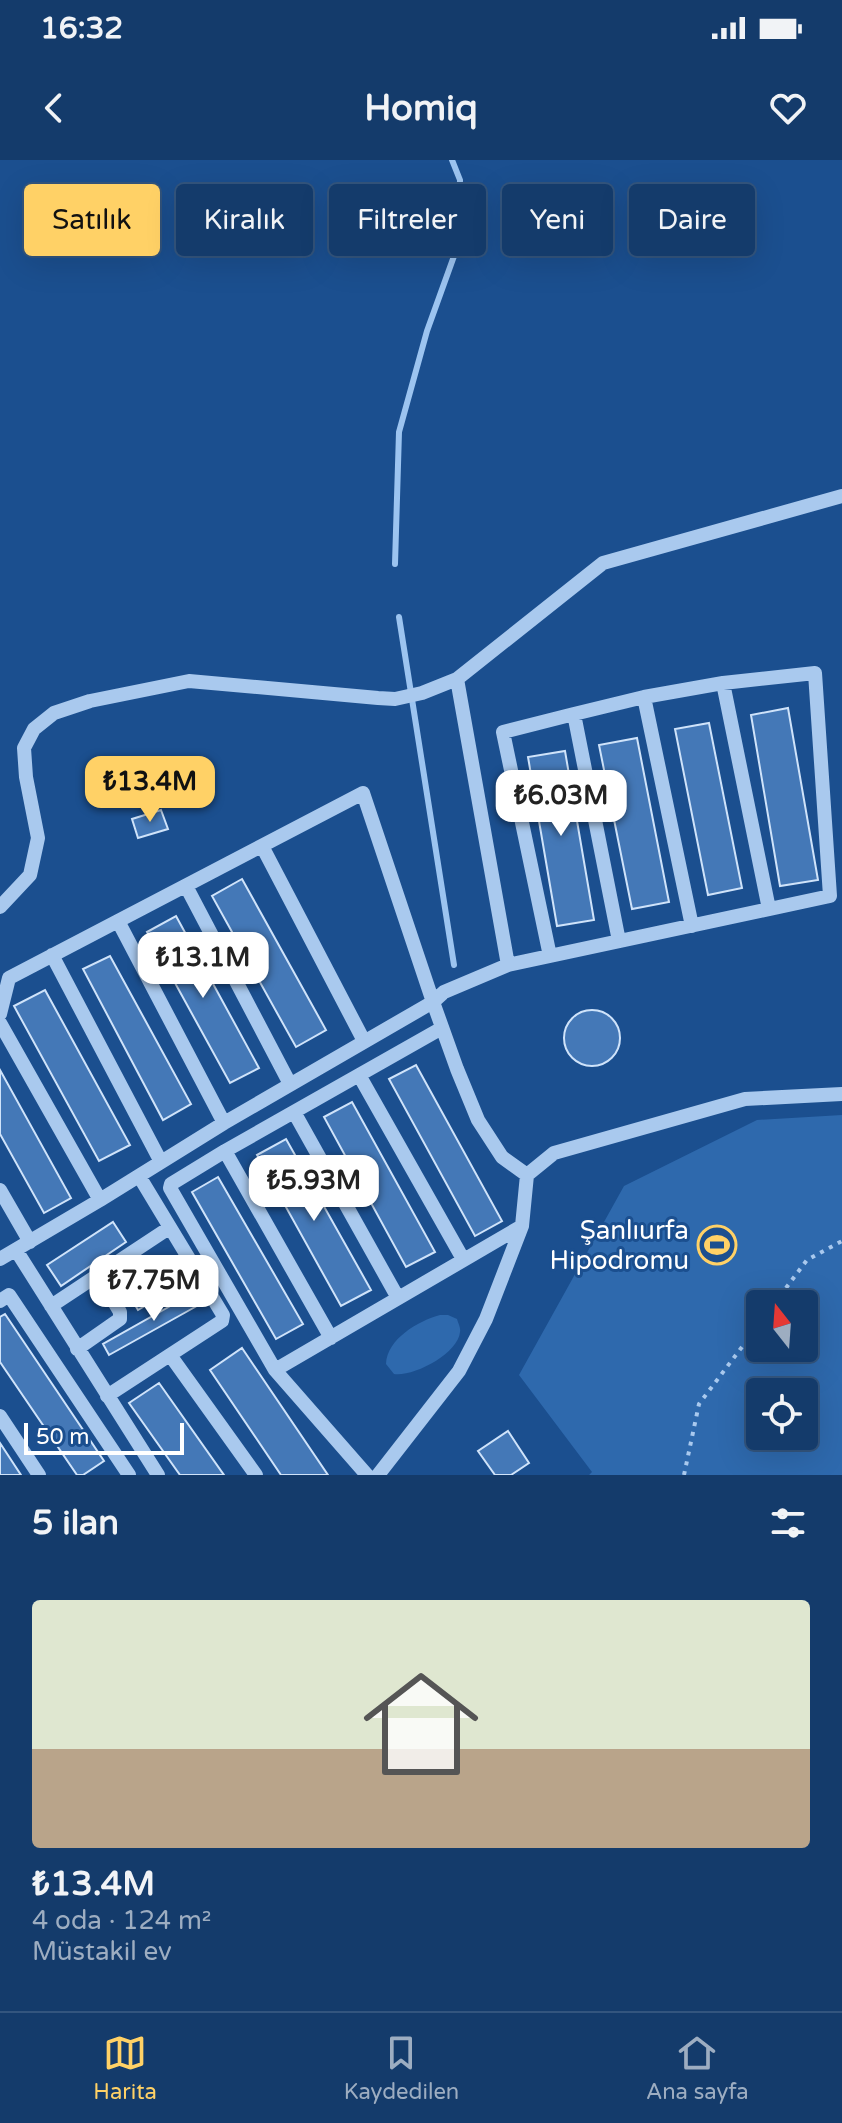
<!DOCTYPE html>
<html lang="tr">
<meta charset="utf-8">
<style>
body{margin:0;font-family:"Varela Round",sans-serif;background:#1d4271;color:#f1f3f6;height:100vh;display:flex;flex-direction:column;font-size:30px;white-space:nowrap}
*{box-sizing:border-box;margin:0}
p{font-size:26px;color:#9dadc1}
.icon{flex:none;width:44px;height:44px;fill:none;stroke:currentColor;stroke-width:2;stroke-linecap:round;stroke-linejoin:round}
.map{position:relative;height:1315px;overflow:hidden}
.side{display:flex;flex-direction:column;background:#143b6b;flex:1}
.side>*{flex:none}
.hud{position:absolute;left:24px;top:24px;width:794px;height:72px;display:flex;gap:16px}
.needle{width:52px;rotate:343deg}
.fabs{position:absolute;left:746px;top:1130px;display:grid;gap:16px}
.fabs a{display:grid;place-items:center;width:72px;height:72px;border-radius:8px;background:#143b6b;box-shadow:0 8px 32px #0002,0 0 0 2px #33557e;font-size:40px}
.scale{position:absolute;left:24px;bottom:20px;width:160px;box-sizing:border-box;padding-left:8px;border:4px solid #fff;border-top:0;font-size:22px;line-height:28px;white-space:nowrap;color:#fff;-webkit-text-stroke:6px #1b4f8f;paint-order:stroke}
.price{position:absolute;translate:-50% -68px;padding:0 18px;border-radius:16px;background:#fff;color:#222;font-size:26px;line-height:52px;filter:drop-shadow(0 2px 4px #0008)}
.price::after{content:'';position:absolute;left:50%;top:48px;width:24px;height:18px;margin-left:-12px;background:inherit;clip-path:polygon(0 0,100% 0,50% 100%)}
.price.active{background:#ffd166;color:#111}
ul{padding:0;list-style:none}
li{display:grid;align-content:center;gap:16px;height:424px;padding:0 32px}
li span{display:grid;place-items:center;height:248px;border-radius:8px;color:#555}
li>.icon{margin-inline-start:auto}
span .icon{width:144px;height:144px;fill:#fffc;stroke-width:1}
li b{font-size:34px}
h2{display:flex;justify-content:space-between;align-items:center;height:96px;padding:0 32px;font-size:34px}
.pill{padding:0 28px;border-radius:8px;background:#143b6b;box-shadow:0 8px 32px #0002,0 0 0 2px #33557e;font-size:28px;line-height:72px}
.pill.active{background:#ffd166;color:#111}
.status{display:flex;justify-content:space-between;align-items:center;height:56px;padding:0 40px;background:#143b6b;direction:ltr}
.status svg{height:22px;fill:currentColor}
header{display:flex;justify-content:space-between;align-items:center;height:104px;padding:0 32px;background:#143b6b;font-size:36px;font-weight:800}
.dock{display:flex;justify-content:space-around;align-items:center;height:112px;border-top:2px solid #33557e;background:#143b6b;font-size:22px;color:#9dadc1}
.dock a{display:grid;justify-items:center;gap:4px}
.dock .active{color:#ffd166}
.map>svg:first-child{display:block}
.green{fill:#2e69ad;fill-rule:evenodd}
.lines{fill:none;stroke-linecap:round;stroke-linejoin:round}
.stream{stroke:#9cc4f0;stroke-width:6}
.building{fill:#4478b7;stroke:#cfe3fa;stroke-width:2}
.path{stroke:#a9c9ee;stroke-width:4;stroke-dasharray:4 6;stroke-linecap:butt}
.minor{stroke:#a9c9ee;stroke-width:14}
.labels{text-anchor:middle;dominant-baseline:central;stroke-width:6;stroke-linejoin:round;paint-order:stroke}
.poi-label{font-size:26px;fill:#fff;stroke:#1b4f8f;text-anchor:end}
</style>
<div class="status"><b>16:32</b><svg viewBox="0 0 49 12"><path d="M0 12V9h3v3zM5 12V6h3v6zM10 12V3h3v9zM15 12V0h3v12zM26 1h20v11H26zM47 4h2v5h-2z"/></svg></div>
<header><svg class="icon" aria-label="back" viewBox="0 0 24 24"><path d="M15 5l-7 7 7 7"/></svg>Homiq<svg class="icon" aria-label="heart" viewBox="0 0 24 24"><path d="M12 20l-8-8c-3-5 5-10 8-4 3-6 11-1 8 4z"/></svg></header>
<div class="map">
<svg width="842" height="1315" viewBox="0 0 842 1315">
<rect width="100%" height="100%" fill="#1b4f8f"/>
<!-- green -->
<path class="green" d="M842,955V1315H589L592,1312L519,1215L624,1026L757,960ZM760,1144H804V1188H760ZM760,1232H804V1276H760Z
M440,1155H448L457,1159C458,1163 461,1168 460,1172C458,1194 413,1217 394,1214L386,1204C387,1179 418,1161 440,1155Z"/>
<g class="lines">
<!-- stream -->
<path class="stream" d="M395,404L399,272L427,171L458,85L460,20L452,0
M399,457L454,805"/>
</g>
<!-- building -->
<path class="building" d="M788,548L818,720L780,726L751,555Z
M709,563L742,728L708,735L675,569Z
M637,578L669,742L632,749L599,585Z
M565,591L594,760L557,766L528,597Z
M161,650L168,669L138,678L132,659Z
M242,719L326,870L296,887L212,736Z
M176,756L259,908L230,923L147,772Z
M110,796L191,944L163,960L83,809Z
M45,830L130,985L99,1001L14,846Z
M564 878a28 28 0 1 1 56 0a28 28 0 1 1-56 0Z
M416,905L502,1061L475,1076L389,919Z
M0,910L71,1038L44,1053L0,974Z
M352,942L435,1092L406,1107L324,957Z
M286,979L371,1130L341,1146L257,995Z
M218,1017L303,1164L276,1179L192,1032Z
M113,1062L126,1082L61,1126L47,1105Z
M162,1116L171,1131L138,1150L129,1135Z
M197,1131L204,1142L109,1195L103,1184Z
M5,1154L104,1301L83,1315H77L0,1202V1157Z
M242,1188L328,1315H281L210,1210Z
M159,1223L224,1315H180L129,1243Z
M508,1271L529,1303L511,1315H495L478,1291Z
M0,1283L21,1315H0Z"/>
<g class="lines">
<!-- path -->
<path class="path" d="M774,1144L807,1100L842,1081
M684,1315L699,1244L760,1163"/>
<!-- minor -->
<path class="minor" d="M723,523L769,749
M644,537L692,766
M262,686L364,881
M186,726L290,924
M0,747L30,715L38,678L26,617L24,588L34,569L54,553L90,541L189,521L378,538L395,539L422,533L457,519L603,403L842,336
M118,761L224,963
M52,795L161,1002
M550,796L503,572L574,554
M508,805L830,736L815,513L723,523L644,537L574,554L619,781
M0,854L9,818L363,633L433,842L457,909L478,960L502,997L527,1015
M0,863L100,1040
M359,915L463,1099
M294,952L398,1138
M225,991L171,1024L170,1028L275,1210L367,1315
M0,1030L30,1082
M16,1090L158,1315
M0,1099L100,1040L224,963L433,842L444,832L508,805L457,519
M0,1141L9,1135L129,1315
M51,1146L169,1068
M331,1178L225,991L442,868
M77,1189L120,1159V1152L98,1115
M170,1195L256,1315
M275,1210L522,1066
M107,1236L222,1161L223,1155L139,1016
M0,1256L39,1315
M378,1315L459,1211L486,1159L522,1066L527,1015L554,993L745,939L842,934"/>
</g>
<!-- icons -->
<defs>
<g id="stadium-ring" transform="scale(2)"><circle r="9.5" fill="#1b4f8f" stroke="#ffd166" stroke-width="1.5"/><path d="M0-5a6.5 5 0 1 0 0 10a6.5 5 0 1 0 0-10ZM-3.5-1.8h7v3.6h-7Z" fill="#ffd166"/></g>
</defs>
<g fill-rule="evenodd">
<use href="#stadium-ring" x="717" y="1085"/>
</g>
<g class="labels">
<!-- poi labels -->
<g class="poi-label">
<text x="689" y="1070">Şanlıurfa<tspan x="689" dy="30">Hipodromu</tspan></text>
</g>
</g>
</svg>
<div class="fabs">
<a><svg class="needle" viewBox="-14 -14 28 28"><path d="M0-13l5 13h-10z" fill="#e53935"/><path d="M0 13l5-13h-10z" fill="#9dadc1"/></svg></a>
<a><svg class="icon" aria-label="locate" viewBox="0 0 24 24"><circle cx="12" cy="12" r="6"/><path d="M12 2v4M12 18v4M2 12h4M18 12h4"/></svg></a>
</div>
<div class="scale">50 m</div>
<b class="price active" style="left:150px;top:664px">₺13.4M</b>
<b class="price" style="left:561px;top:678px">₺6.03M</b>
<b class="price" style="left:203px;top:840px">₺13.1M</b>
<b class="price" style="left:314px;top:1063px">₺5.93M</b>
<b class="price" style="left:154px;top:1163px">₺7.75M</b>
<div class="hud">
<a class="pill active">Satılık</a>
<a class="pill">Kiralık</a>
<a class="pill">Filtreler</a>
<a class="pill">Yeni</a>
<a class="pill">Daire</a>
</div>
</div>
<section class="side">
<h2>5 ilan<svg class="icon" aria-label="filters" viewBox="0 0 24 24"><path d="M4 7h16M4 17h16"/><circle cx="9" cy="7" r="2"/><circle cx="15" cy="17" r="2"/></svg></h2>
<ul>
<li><span style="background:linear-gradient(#dfe7d0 60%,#b9a48a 0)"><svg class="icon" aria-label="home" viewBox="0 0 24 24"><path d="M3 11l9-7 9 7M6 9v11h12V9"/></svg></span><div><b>₺13.4M</b><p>4 oda · 124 m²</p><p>Müstakil ev</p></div></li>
</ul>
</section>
<nav class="dock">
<a class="active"><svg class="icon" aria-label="map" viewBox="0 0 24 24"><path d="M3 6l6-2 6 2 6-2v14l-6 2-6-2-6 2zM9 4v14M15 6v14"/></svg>Harita</a>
<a><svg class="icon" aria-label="saved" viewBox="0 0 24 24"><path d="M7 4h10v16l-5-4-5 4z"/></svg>Kaydedilen</a>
<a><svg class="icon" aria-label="home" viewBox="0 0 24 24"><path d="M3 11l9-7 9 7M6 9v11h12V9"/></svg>Ana sayfa</a>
</nav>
